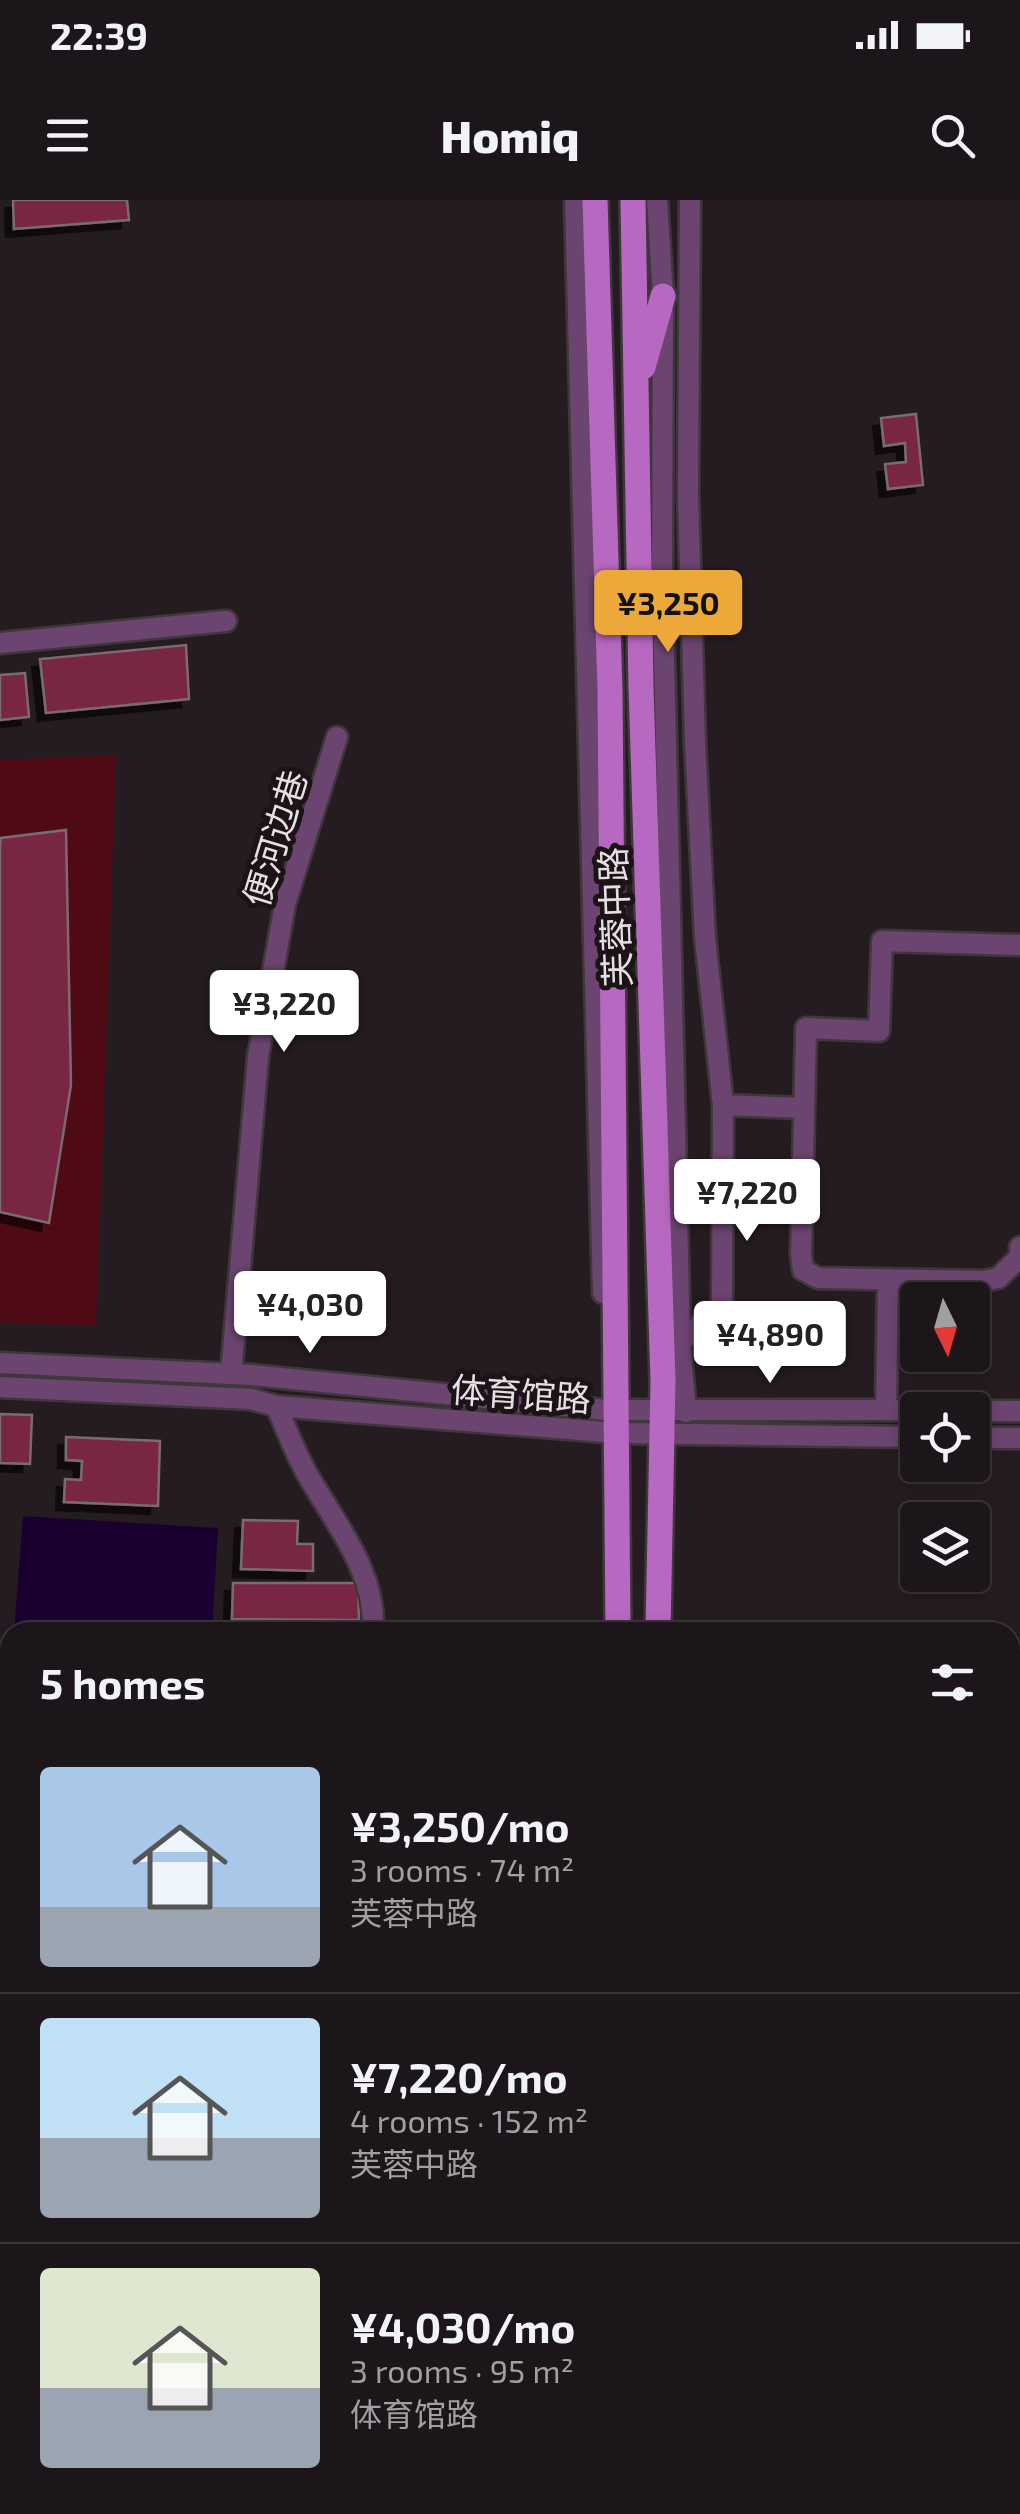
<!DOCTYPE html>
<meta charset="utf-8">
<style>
body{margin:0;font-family:"Exo 2","Noto Sans SC",sans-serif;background:#292226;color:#f1f3f6;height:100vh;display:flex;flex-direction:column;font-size:38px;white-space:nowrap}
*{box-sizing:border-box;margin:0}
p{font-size:32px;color:#a09fa2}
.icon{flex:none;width:55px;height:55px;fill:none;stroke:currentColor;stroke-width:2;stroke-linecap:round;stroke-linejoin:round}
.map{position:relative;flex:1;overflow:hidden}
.details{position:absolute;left:0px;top:1422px;width:1020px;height:892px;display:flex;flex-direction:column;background:#1c1519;border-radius:30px 30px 0 0;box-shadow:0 5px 15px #0003,0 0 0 2px #3a3438}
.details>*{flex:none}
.needle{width:65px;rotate:175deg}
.fabs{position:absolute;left:900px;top:1082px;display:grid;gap:20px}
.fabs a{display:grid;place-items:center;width:90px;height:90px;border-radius:10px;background:#1c1519;box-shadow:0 5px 15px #0003,0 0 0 2px #3a3438;font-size:50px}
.price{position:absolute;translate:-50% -85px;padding:0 22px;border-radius:10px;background:#fff;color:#222;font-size:32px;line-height:65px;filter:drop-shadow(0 2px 5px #0008)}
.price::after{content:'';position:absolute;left:50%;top:60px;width:30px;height:22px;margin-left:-15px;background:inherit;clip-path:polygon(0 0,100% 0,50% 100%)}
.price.current{background:#eca93a;color:#111}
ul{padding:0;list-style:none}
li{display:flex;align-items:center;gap:30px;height:250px;padding:0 40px}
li+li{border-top:2px solid #3a3438}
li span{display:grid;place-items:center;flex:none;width:280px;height:200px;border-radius:10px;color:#555}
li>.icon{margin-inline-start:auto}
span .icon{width:120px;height:120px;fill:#fffc;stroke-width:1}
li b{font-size:42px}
h2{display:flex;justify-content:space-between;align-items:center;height:120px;padding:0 40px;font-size:42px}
.status{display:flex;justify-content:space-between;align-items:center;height:70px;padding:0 50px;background:#1c1519;direction:ltr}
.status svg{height:28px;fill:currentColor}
header{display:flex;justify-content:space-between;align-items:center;height:130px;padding:0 40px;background:#1c1519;font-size:45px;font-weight:800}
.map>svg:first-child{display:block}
.green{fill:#4f0a14}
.water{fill:#1a0031}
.building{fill:#792545;stroke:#796c6f;stroke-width:2.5;filter:url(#shadow)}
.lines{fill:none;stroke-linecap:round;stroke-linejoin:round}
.minor-casing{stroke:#40373c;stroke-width:25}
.major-casing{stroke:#40373c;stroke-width:30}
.minor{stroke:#6b456f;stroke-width:20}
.major{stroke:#b768c0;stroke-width:25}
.labels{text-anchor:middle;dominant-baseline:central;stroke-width:10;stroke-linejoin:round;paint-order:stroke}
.street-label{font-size:35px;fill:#e5dee2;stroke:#1b1318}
</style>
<div class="status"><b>22:39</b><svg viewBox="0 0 49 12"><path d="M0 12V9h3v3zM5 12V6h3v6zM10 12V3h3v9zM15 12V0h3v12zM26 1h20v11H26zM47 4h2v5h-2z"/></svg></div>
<header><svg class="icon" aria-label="menu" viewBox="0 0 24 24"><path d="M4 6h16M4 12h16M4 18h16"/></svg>Homiq<svg class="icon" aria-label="search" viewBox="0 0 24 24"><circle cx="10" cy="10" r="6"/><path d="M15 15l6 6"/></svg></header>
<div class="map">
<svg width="1020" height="2314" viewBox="0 0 1020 2314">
<defs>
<filter id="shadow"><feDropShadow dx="-8" dy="8" stdDeviation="0" flood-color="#0009"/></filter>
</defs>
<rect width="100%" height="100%" fill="#251c21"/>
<!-- green -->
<path class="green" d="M116,555L96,1126L0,1122V560Z"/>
<!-- water -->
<path class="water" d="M23,1316L218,1328L212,1432H14Z"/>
<!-- building -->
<path class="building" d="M13,0H127L129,20L14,29Z
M916,214L923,285L888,289L885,264L906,262L905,243L884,246L881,218Z
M186,445L189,499L46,513L40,459Z
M25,473L29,517L0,520V475Z
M66,630L71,885L49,1023L0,1012V644L1,638Z
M0,1214L32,1215L30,1264L0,1263Z
M66,1237L160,1241L158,1306L64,1302L65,1279L81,1280L82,1261L66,1260Z
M243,1320L298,1321L297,1344H313V1371L241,1369Z
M233,1383H358L359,1420L232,1419Z
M7,1586L10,1604L6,1619L0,1617V1590Z
M0,1670H10V1701L0,1700Z
M0,1824H10V1892H0Z
M1010,1915H1020V1960H1010Z
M0,2061L10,2062V2105L0,2104Z
M1020,2157V2314H884L883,2305H1010V2158Z
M0,2244L10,2245V2290L0,2289Z
M233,2305H287V2314H233Z
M443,2305H525L524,2314H443Z"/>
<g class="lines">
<!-- minor casing -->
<g class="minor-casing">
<path id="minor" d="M575,0L603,1093
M657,0L663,96L662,370L680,1142L686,1212
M0,443L226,421
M1020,745L882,741L879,831L806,828L801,1053L803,1070L818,1078L984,1081L998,1078L1020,1057V1047
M723,905L802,908
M680,1142L722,1107L723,905L705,738L695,542L688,294L690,0
M0,1163L252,1175L606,1210H923
M231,1174L258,857L285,704L337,537
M0,1187L251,1199L276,1206L618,1233L918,1237
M276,1206C286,1227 294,1250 305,1270C333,1321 377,1371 373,1432
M886,1209L888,1079
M972,1211H1020
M972,1238H1020
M0,1480L10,1492
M1010,1508L1020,1509
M1010,1678H1020
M1010,1991H1020
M182,2314L183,2305
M839,2314V2305"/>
</g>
<!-- major casing -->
<g class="major-casing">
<path id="major" d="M595,0L610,491L618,1432
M633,0L641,487L663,1180L658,1432
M643,167L663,96
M634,2305L635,2314
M688,2305V2314"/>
</g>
<!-- minor -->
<use href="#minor" class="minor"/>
<!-- major -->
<use href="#major" class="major"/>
</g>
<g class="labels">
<!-- street labels -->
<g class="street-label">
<text transform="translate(274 638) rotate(-73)">便河边巷</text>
<text transform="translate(614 717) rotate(-92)">芙蓉中路</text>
<text transform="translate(521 1193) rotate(4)">体育馆路</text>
</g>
</g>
</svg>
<div class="fabs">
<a><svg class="needle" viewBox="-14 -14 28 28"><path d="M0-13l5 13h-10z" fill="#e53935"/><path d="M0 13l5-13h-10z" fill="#a09fa2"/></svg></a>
<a><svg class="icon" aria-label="locate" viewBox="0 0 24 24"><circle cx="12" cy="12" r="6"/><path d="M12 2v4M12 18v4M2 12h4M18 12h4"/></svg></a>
<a><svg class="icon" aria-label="layers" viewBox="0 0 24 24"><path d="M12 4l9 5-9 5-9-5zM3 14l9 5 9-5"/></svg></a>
</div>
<b class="price current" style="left:668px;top:455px">¥3,250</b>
<b class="price" style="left:284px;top:855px">¥3,220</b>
<b class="price" style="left:747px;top:1044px">¥7,220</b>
<b class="price" style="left:310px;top:1156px">¥4,030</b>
<b class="price" style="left:770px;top:1186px">¥4,890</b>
<section class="details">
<h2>5 homes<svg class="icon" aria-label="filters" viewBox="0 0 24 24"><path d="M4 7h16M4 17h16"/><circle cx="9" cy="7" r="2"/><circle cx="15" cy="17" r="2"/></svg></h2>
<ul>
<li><span style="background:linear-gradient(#a9c7e8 70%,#9aa5b1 0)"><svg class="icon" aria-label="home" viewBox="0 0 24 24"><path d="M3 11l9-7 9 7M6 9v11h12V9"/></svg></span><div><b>¥3,250/mo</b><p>3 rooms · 74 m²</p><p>芙蓉中路</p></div></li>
<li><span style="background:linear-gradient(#bfe0f5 60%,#9aa5b1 0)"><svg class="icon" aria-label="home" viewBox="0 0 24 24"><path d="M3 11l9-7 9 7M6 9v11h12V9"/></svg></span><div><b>¥7,220/mo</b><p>4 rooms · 152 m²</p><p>芙蓉中路</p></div></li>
<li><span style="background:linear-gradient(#dfe7d0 60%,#9aa5b1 0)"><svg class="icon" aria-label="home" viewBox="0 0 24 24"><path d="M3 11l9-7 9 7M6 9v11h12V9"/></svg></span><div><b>¥4,030/mo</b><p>3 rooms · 95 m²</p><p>体育馆路</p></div></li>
</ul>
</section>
</div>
